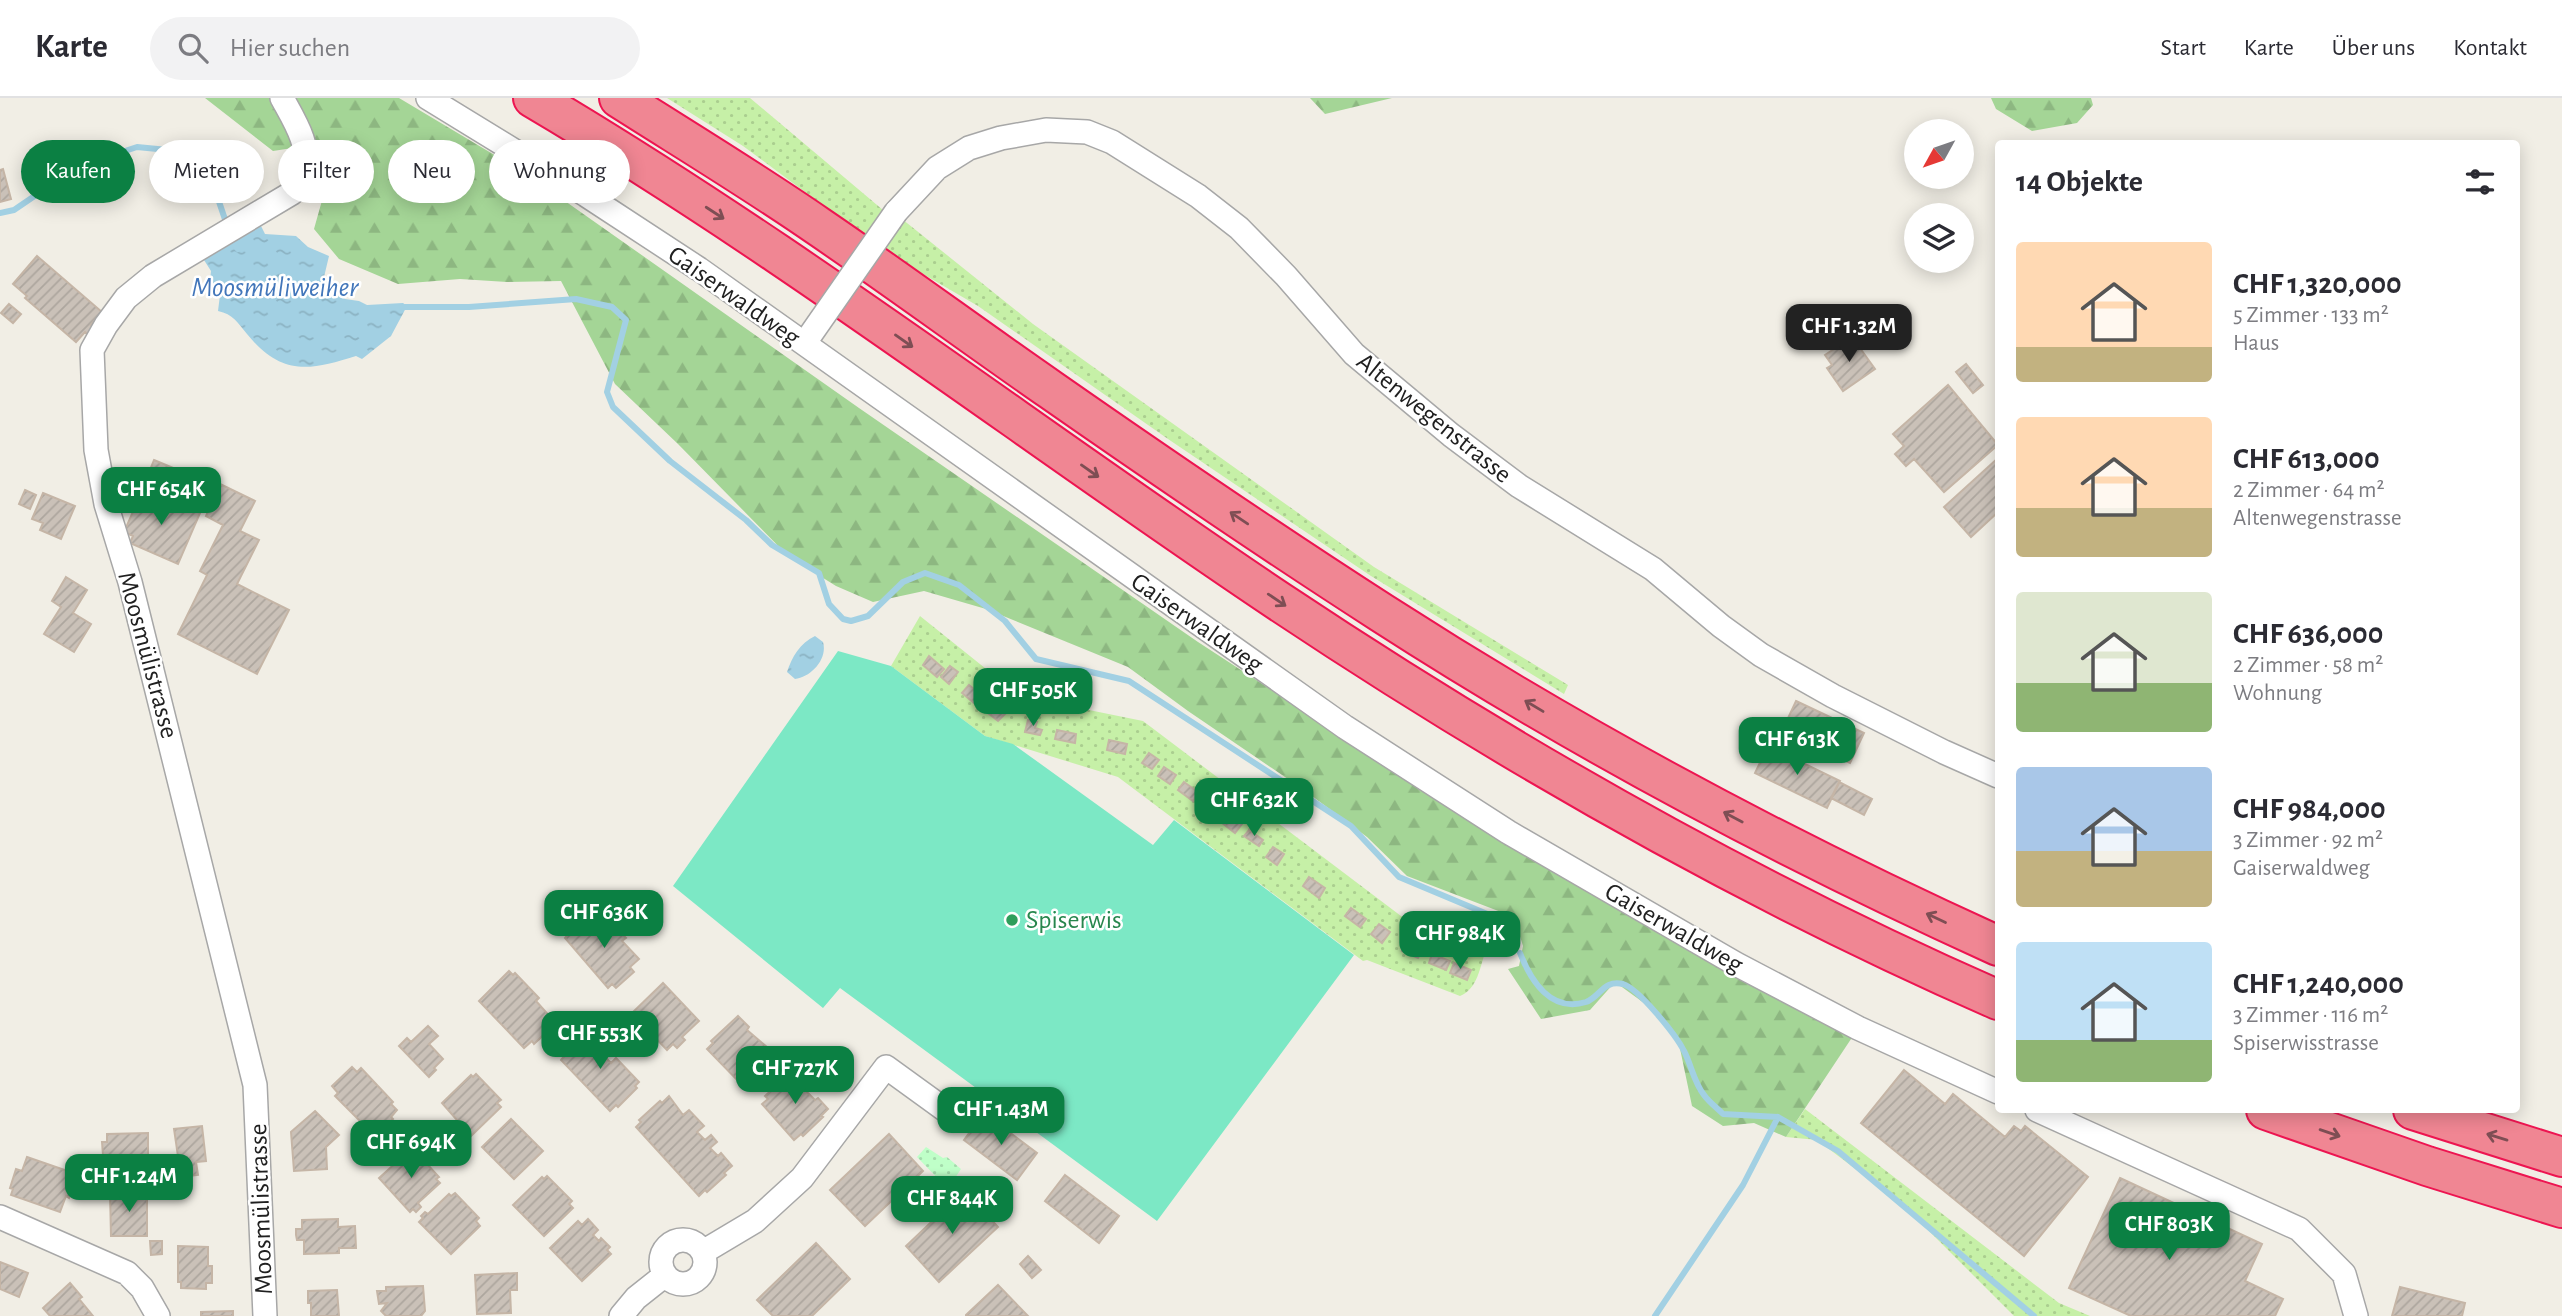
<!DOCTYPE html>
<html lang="de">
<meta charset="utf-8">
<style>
body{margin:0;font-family:"Alegreya Sans",sans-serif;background:#f2f2f3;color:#2b2b33;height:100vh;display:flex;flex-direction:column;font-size:26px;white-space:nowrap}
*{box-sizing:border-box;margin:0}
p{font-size:23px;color:#7c7c81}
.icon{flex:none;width:38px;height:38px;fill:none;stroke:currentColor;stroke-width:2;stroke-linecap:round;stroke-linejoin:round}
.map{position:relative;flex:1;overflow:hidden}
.sheet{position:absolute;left:1995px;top:42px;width:525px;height:973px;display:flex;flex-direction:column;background:#fff;border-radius:7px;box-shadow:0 4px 18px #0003}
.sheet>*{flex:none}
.top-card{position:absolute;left:21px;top:42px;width:665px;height:63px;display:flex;gap:14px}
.needle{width:46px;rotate:230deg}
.buttons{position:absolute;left:1904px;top:21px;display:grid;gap:14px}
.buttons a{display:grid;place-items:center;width:70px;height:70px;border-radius:50%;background:#fff;box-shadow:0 4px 18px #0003;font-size:35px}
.price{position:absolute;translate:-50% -60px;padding:0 16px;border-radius:14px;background:#0b8043;color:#fff;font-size:23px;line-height:46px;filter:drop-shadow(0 2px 4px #0008)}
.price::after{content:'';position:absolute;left:50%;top:42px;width:21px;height:16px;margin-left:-10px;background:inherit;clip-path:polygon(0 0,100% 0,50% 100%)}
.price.current{background:#222;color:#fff}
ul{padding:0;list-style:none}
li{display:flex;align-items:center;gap:21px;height:175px;padding:0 21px}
li span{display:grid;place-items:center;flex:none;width:196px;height:140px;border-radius:7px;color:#555}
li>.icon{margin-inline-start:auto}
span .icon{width:84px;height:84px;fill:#fffc;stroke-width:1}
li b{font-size:30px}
h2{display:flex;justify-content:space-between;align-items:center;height:84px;padding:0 21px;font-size:30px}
.pill{padding:0 24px;border-radius:32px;background:#fff;box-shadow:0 4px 18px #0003;font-size:24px;line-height:63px}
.pill.current{background:#0b8043;color:#fff}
header{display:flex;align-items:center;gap:42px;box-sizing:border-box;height:98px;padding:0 35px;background:#fff;border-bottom:2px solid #e1e1e2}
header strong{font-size:33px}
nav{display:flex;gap:38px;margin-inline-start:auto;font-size:24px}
.search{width:490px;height:63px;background:#f2f2f3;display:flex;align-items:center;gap:18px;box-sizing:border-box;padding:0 24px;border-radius:38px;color:#7c7c81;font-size:26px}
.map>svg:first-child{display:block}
.grass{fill:url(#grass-dots)}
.forest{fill:url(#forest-firs)}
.park{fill:url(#park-dots)}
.pitch{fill:#7ce8c5}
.water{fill:url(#water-ripples)}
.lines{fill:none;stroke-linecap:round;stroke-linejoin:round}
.stream{stroke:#a2d0e3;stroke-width:6}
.building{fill:url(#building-hatch);stroke:#c5b5a6;stroke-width:2}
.minor-casing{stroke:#a7a7a7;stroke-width:26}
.motorway-casing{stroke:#ed1551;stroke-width:42}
.minor{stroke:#fff;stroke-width:23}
.motorway{stroke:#f08693;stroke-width:38}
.minor-bridge-casing{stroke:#a7a7a7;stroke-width:26;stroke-linecap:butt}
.minor-bridge{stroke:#fff;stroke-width:23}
.oneway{stroke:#7e4e54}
.leisure-dot{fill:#2e9e5b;stroke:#fff;stroke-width:2.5}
.labels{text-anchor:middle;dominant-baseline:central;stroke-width:5;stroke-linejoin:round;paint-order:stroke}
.street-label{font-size:26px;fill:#202020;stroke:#fff}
.leisure-label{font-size:26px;fill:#27864d;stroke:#fff;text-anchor:start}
.water-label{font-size:28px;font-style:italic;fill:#4276ba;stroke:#fff}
</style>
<header>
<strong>Karte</strong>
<div class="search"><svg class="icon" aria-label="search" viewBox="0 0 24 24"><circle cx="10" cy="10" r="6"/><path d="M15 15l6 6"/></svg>Hier suchen</div>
<nav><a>Start</a><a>Karte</a><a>Über uns</a><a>Kontakt</a></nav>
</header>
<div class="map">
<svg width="2562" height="1218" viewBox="0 0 2562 1218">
<defs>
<pattern id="grass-dots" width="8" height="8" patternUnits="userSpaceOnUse" patternTransform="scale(1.75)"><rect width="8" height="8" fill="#c6f0a7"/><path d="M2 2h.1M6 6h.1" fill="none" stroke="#aace8f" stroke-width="1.8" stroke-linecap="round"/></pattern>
<pattern id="forest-firs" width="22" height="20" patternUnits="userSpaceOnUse" patternTransform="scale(1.75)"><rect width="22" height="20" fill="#a4d596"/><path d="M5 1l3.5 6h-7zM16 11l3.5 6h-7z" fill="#8db781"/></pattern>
<pattern id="park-dots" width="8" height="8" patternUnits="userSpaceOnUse" patternTransform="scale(1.75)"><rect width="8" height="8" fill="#bfffc8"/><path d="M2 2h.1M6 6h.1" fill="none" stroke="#a4daac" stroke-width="1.8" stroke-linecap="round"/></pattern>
<pattern id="water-ripples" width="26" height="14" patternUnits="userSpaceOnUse" patternTransform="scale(1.75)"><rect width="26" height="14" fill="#a2d0e3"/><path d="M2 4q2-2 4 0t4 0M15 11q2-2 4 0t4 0" fill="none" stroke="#8bb2c2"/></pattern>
<pattern id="building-hatch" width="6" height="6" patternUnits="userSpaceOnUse" patternTransform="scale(1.75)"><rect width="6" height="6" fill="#cac1b8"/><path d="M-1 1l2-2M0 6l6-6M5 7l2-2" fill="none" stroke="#ada69e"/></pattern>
</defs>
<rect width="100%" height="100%" fill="#f1eee5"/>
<!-- grass -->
<path class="grass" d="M667,0H750L896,123L902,121L1033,226L1374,469L1568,587L1564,596L1371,478L1168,341L978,208L887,155L743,48Z
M920,518L1020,598L1143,623L1401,818L1486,852C1480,868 1478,891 1460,898L1367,862L1363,863L1118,679L985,638L891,568Z
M1805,1011L2059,1205L2090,1218H2014L1902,1106L1817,1042L1786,1039Z"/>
<!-- forest -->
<path class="forest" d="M205,0H399L528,77L859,310L1198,544L1482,729L1728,874L1832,930L1853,938L1786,1039L1754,1025L1723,1028L1692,1008L1678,941L1644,905L1615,884L1590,912L1541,921L1508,871L1519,868L1523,848L1514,819L1407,778L1367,739L1304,692L1188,613L1128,569L986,511L924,493L873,504L836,488L788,458L678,346L615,286L561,183L507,184L460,181L398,186L339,161L314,131L328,81V56L299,49L273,53Z
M1310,0H1392L1325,16Z
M1991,0H2091L2093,7L2077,25L2032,33L1996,11Z"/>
<!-- park -->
<path class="park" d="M926,1049L943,1060L947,1059L961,1071L955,1080L945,1088L917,1059Z"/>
<!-- pitch -->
<path class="pitch" d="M838,553L891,568L985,638L1013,646L1153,747L1174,722L1354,857L1157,1123L840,890L823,910L673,788Z"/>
<!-- water -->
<path class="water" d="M261,128L265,136L296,138L308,149L329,158L324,179L345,201L359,203L367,207L403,205L407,208L391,238L362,261L356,258C309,273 281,278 247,236C238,225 233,216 218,213L220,197L210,183L211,173L204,162Z
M815,538L823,544C828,561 811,579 795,581L787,574C792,559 800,545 815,538Z"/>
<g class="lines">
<!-- stream -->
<path class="stream" d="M0,115L14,112L77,69L137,49L178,53L194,61L212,83L233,145L238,151
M402,209H469L576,201L612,209L626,222L607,294L613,309L670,363L746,422L772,447L819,475L829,506L843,521L851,523L868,518L903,484L925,475L959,487L1005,523L1036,561L1129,583L1351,728L1399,779L1504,823L1515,842
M1520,855C1531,883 1551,915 1586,904C1600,899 1604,881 1623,886C1639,891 1676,937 1684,953C1691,966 1694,985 1704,997C1709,1004 1717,1010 1723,1016L1778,1019L1838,1053L2034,1218
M1655,1218L1743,1087L1778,1019"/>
</g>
<!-- building -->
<path class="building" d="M3,71L11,101L0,104V72Z
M37,158L102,214L91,227L94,229L87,236L85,234L76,244L25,200L27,198L13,186Z
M9,206L21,216L13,225L1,215Z
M1877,214L1886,224L1871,236L1863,226Z
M1852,239L1875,271L1843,293L1827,270L1832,267L1825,257Z
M1966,266L1983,287L1973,295L1956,274Z
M1948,287L1998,347L1944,394L1914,361L1906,368L1895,356L1904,348L1893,336Z
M1998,360V414L1971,439L1944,409Z
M154,362L195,379L187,399L146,382Z
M220,386L255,403L240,433L259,442L237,486L289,512L257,576L178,536L207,477L200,473L223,427L206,418Z
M151,390L165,396L161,407L177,414L180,406L200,415L178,466L130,445L133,438L124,434L140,398L146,401Z
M25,392L36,397L30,411L19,406Z
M43,395L75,408L61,441L40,432L43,425L32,421Z
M66,479L87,492L73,515L91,526L74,554L44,536L61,509L52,503Z
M929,558L944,571L937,579L923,567Z
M950,568L958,574L949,586L941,579Z
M969,587L981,597L974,605L962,595Z
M990,603L1005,616L998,623L983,611Z
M1796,603L1864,635L1850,665L1782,633Z
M1028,622L1037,624L1035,630L1042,632L1040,637L1025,634Z
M1057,632L1076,636L1075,645L1055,641Z
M1109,642L1127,646L1125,656L1107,652Z
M1768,648L1840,683L1827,710L1755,675Z
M1149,655L1159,662L1152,671L1142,665Z
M1164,669L1176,677L1170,686L1158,678Z
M1184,684L1199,695L1193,703L1178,692Z
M1839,684L1872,701L1864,717L1831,700Z
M1202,698L1215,708L1209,717L1196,707Z
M1228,715L1242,726L1235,735L1221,724Z
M1249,732L1263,742L1259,748L1244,738Z
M1273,749L1284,756L1277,767L1266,759Z
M1309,779L1325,790L1319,800L1303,788Z
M1351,810L1366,821L1360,829L1345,818Z
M595,814L596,817L600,814L626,840L622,843L639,861L630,869L634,874L616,890L612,886L608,890L565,840L571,833L573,835Z
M1379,826L1390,834L1382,845L1371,836Z
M1406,844L1422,851L1418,860L1402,853Z
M1432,856L1450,863L1446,872L1429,865Z
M1454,865L1471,872L1467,882L1450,875Z
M509,873L513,877L515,875L539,900L536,903L553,922L545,930L548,933L534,946L532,943L524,950L479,903Z
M663,885L699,923L682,939L685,942L677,950L673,946L667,952L632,915Z
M738,918L749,929L747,932L774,955L768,961L769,964L741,986L707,951L713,945L711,943Z
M428,928L438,938L429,946L443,961L434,970L436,972L429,979L399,948L407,940L411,944Z
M590,930L609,949L602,956L611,965L616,960L639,984L635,988L637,990L618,1009L616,1007L610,1013L561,962L565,957L564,955Z
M352,969L357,974L361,970L393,1004L391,1006L397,1012L391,1019L393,1021L382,1032L380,1029L374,1034L364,1023L362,1025L335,998L338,995L332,988Z
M1904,972L1945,1006L1953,996L2005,1039L2014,1028L2021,1033L2025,1028L2088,1079L2024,1158L1861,1025Z
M476,976L501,1002L497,1005L501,1009L471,1038L442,1005L471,977L473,979Z
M792,977L800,985L809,977L817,985L807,994L815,1002L818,1000L828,1011L821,1018L823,1019L803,1038L801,1036L794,1042L762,1006L768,1001L765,998L785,980L787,982Z
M669,998L683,1017L689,1012L704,1028L697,1034L705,1042L711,1037L717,1044L710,1050L718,1058L721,1055L732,1068L724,1075L726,1077L707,1094L705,1092L699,1098L636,1029L641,1024L639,1022L660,1003L662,1005Z
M315,1013L339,1037L326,1049L327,1071L294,1073L291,1034Z
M984,1015L1037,1055L1017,1082L964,1042Z
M511,1021L543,1053L514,1081L482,1049Z
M202,1028L206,1063L196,1064L198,1077L181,1079L174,1031Z
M148,1035V1057H140V1069L108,1070V1057H103L102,1044H107V1036Z
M889,1036L923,1073L865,1128L830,1092Z
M414,1052L439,1079L436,1081L440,1085L418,1105L421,1109L416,1114L413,1111L410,1114L379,1080L409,1053L411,1055Z
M27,1059L73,1075L69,1088L73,1089L69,1100L66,1098L60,1114L11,1097L13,1091L10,1090L16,1071L22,1073Z
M1065,1077L1119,1118L1099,1145L1045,1103Z
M547,1078L572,1103L569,1106L573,1110L544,1138L513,1107L542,1079L544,1081Z
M2120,1080L2262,1146L2245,1183L2283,1201L2275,1218H2131L2069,1190Z
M964,1093L998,1129L939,1184L906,1148Z
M110,1094H147V1138H111Z
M455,1095L479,1120L476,1123L480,1128L451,1156L419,1124L423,1120L421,1118L425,1114L428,1116L449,1096L451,1098Z
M338,1121V1129L355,1128L356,1150H339V1155L304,1156V1142H297L296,1137V1131H302V1122Z
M588,1121L598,1132L593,1137L599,1143L601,1140L610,1149L607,1152L611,1156L582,1183L550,1150L578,1123L582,1127Z
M150,1143H162V1156L151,1157Z
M816,1145L850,1181L812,1218H773L757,1202Z
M178,1148L208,1149V1168H212V1185H206V1191L181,1190V1184H178Z
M1028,1158L1041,1172L1032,1180L1020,1166Z
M0,1164L28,1175L19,1199L0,1191Z
M517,1175V1192H510L511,1215L477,1216L475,1177Z
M70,1185L82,1199L79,1201L93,1218H50L43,1210Z
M998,1187L1028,1218H966V1217Z
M423,1188L425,1213L421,1218H386L381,1213L387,1205L379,1206L377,1193H386V1189Z
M2400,1189L2465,1205L2462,1218H2392Z
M337,1192L339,1218H311V1205H308V1193Z
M233,1213V1218H201V1214Z"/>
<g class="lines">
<!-- minor casing -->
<g class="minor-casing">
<path id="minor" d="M428,0L586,97L699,171L1345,629L1508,734L1736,866L1858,930L1998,994
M896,114L937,70L969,50L1001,40L1046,32L1087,34L1112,44L1198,98L1239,130L1286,178L1354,256L1451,337L1519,388L1653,471L1721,528L1761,557L1833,598L1944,654L1998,678
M2037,1012L2299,1131L2344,1176L2356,1218
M0,1119L127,1175L142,1190L158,1218
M661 1164a22 22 0 1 1 44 0a22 22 0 1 1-44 0Z
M703,1154L755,1123L802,1080L886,969L955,1019
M265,1218L255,987L130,484L106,406L96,352L92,252L106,227L126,200L153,178L292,95C296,89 302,82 304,76C312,49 294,22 282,0
M621,1218L636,1200L665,1177"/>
</g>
<!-- motorway casing -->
<g class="motorway-casing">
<path id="motorway" d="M533,0C792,153 1030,337 1280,504C1508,656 1747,792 1998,902
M619,0C685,42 753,83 818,128C896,181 973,238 1051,292C1160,368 1270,443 1382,515C1579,642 1786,752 1998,848
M2266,1012L2427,1068L2562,1110
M2413,1012L2562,1059"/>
</g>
<!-- minor -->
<use href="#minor" class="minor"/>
<!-- motorway -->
<use href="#motorway" class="motorway"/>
<!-- minor-bridge casing -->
<g class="minor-bridge-casing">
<path id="minor-bridge" d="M811,236L896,114"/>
</g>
<!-- minor-bridge -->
<use href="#minor-bridge" class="minor-bridge"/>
</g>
<!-- one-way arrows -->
<defs><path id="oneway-shaft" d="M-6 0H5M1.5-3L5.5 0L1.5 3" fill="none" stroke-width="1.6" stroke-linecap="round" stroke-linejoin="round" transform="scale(1.75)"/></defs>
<g class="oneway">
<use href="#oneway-shaft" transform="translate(715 115) rotate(33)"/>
<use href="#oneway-shaft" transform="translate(904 243) rotate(35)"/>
<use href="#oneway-shaft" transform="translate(1090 373) rotate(35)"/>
<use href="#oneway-shaft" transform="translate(1239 420) rotate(-146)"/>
<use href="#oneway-shaft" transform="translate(1277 502) rotate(34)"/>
<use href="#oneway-shaft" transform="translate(1534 608) rotate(-149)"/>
<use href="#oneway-shaft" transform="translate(1733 719) rotate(-152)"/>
<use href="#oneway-shaft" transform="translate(1936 820) rotate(-155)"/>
<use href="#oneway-shaft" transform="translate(2330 1035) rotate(19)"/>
<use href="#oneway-shaft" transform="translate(2497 1039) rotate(-163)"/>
</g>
<!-- markers -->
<circle class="leisure-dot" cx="1012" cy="822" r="7"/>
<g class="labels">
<!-- street labels -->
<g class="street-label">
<text transform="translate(734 198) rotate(35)">Gaiserwaldweg</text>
<text transform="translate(1434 320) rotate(39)">Altenwegenstrasse</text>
<text transform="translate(1197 525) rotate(35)">Gaiserwaldweg</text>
<text transform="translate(148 557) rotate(75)">Moosmülistrasse</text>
<text transform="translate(1674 830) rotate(30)">Gaiserwaldweg</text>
<text transform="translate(261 1111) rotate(-92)">Moosmülistrasse</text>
</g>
<!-- leisure labels -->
<g class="leisure-label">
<text x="1026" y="822">Spiserwis</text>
</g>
<!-- water labels -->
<g class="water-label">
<text x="275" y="190">Moosmüliweiher</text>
</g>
</g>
</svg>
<div class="buttons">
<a><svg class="needle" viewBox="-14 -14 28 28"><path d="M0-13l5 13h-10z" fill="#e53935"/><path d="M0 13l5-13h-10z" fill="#7c7c81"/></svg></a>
<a><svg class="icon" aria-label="layers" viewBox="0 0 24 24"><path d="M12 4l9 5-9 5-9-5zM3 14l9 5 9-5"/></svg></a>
</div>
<b class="price current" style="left:1849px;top:266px">CHF 1.32M</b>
<b class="price" style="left:161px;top:429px">CHF 654K</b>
<b class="price" style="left:1033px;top:630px">CHF 505K</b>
<b class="price" style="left:1797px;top:679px">CHF 613K</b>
<b class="price" style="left:1254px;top:740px">CHF 632K</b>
<b class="price" style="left:604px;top:852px">CHF 636K</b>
<b class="price" style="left:1460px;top:873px">CHF 984K</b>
<b class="price" style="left:600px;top:973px">CHF 553K</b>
<b class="price" style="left:795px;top:1008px">CHF 727K</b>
<b class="price" style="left:1001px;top:1049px">CHF 1.43M</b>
<b class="price" style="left:411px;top:1082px">CHF 694K</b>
<b class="price" style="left:129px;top:1116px">CHF 1.24M</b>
<b class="price" style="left:952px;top:1138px">CHF 844K</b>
<b class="price" style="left:2169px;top:1164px">CHF 803K</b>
<div class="top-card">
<a class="pill current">Kaufen</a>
<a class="pill">Mieten</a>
<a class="pill">Filter</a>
<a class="pill">Neu</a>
<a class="pill">Wohnung</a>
</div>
<section class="sheet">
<h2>14 Objekte<svg class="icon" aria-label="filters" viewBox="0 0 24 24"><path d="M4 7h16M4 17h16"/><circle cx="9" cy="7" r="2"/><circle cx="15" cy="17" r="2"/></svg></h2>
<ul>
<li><span style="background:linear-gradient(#ffd9b3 75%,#c2b280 0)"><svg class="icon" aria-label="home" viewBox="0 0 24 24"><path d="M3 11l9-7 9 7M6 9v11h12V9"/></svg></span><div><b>CHF 1,320,000</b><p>5 Zimmer · 133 m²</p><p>Haus</p></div></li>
<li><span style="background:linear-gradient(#ffd9b3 65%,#c2b280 0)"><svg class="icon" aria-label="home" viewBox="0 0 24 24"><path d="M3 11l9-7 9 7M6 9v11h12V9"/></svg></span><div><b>CHF 613,000</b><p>2 Zimmer · 64 m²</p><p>Altenwegenstrasse</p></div></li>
<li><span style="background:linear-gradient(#dfe7d0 65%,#8fb573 0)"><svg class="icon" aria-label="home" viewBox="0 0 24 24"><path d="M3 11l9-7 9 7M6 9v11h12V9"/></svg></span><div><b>CHF 636,000</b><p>2 Zimmer · 58 m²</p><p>Wohnung</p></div></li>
<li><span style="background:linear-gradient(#a9c7e8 60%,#c2b280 0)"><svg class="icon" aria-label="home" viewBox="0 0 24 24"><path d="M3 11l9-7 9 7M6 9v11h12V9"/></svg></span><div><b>CHF 984,000</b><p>3 Zimmer · 92 m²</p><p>Gaiserwaldweg</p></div></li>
<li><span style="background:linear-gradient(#bfe0f5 70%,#8fb573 0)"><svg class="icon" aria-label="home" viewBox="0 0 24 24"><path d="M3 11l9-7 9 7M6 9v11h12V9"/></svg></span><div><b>CHF 1,240,000</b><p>3 Zimmer · 116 m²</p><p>Spiserwisstrasse</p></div></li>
</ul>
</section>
</div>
